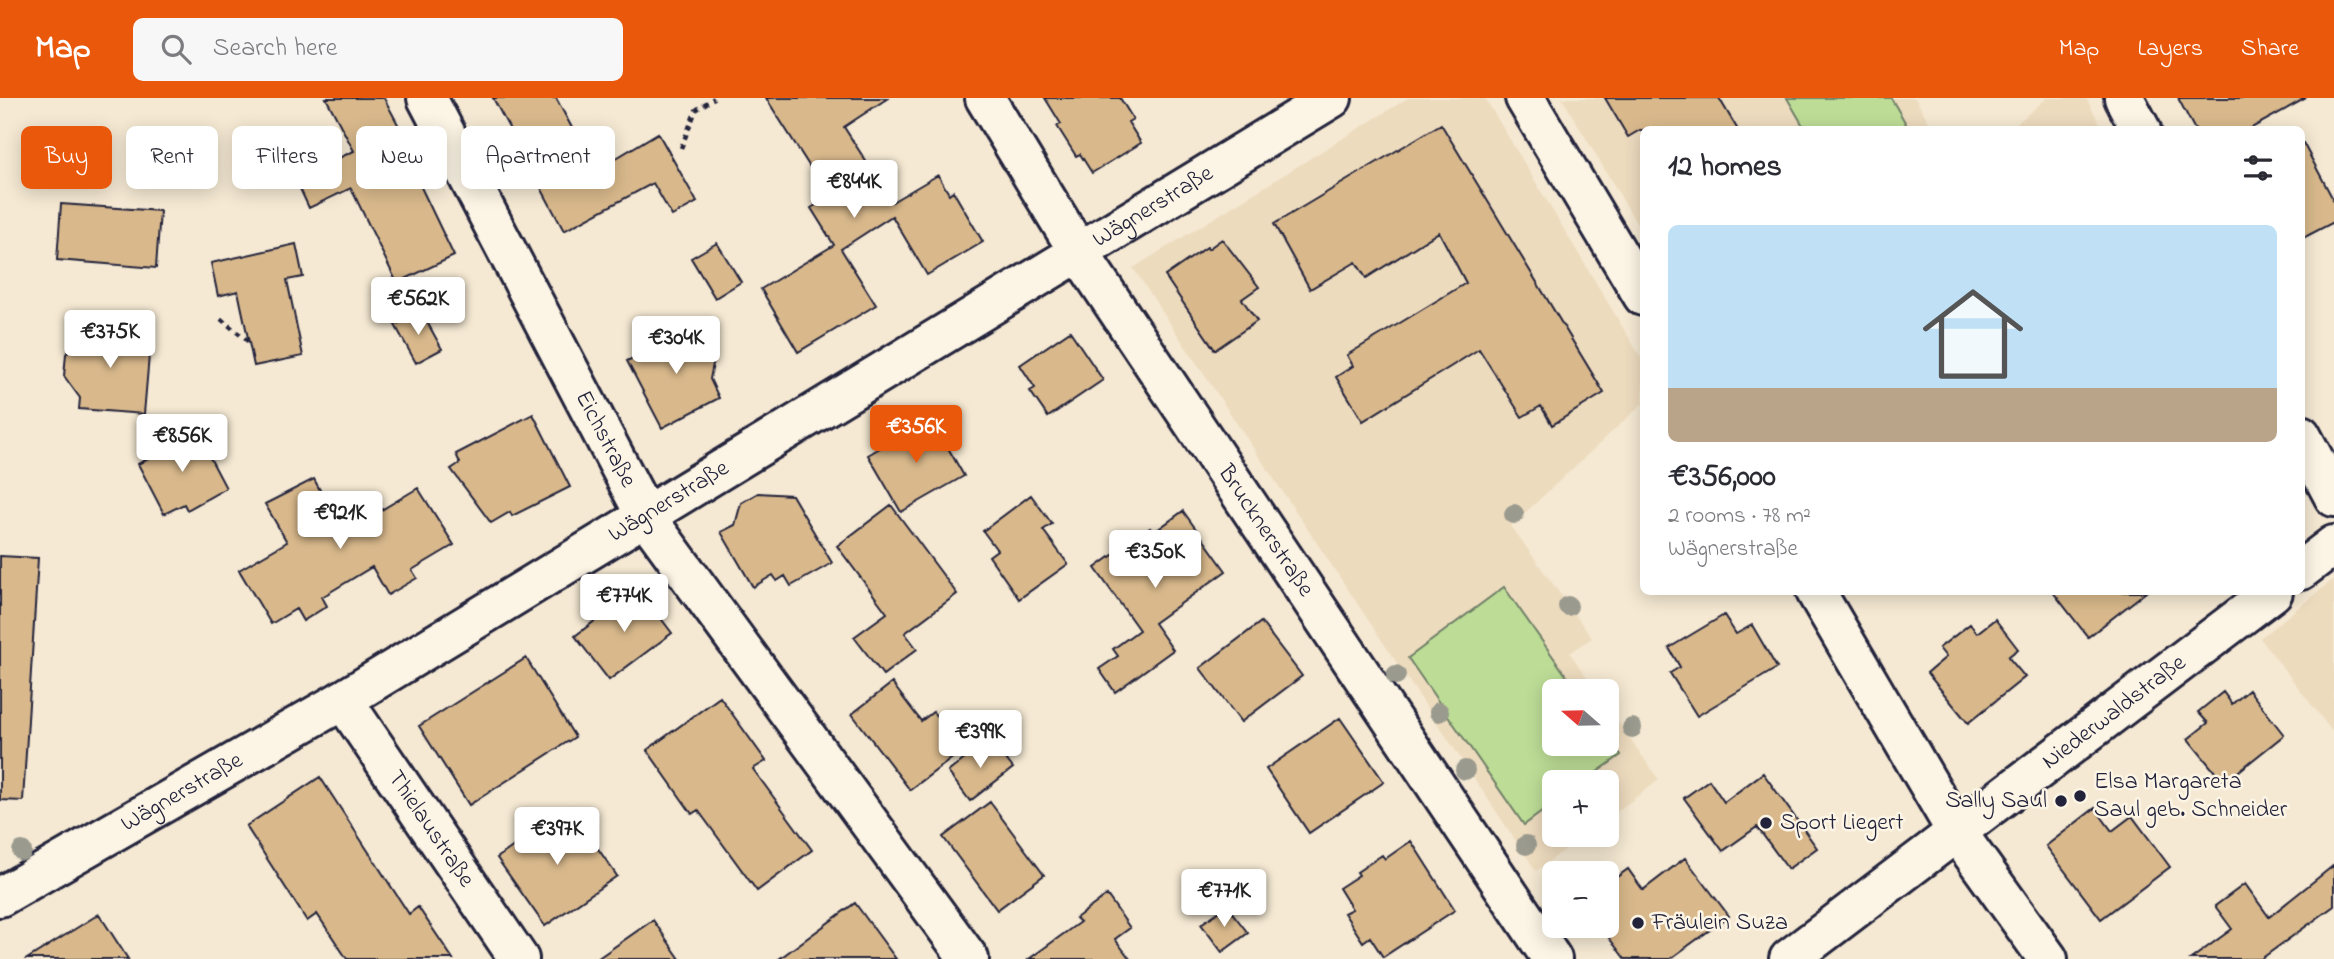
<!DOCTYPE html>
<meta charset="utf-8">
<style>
body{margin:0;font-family:"Indie Flower",sans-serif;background:#f7f7f7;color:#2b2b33;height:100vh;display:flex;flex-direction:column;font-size:26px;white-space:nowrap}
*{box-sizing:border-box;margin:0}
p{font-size:23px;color:#7c7c81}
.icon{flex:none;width:38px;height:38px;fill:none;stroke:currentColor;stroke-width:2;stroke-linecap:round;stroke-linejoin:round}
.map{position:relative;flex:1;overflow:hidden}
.side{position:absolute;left:1640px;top:28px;width:665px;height:469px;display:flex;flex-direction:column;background:#fff;border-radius:10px;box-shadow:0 4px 18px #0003}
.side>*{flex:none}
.top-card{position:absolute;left:21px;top:28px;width:665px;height:63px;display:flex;gap:14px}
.needle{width:46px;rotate:290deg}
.fabs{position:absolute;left:1542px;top:581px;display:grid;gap:14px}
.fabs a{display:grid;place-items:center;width:77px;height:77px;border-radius:10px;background:#fff;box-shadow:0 4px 18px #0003;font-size:35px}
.price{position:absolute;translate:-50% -60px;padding:0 16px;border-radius:7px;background:#fff;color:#222;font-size:23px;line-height:46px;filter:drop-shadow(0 2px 4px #0008)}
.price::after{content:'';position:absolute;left:50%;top:42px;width:21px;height:16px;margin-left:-10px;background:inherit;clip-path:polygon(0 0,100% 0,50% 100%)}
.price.active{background:#ea580c;color:#fff}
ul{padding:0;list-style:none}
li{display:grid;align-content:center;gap:14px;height:371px;padding:0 28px}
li+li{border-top:2px solid #e1e1e2}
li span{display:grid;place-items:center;height:217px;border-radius:10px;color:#555}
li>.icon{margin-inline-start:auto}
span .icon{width:126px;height:126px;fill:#fffc;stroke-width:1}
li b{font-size:30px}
h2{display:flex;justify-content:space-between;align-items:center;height:84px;padding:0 28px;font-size:30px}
.pill{padding:0 24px;border-radius:10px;background:#fff;box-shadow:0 4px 18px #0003;font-size:24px;line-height:63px}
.pill.active{background:#ea580c;color:#fff}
header{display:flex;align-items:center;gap:42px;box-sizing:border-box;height:98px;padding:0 35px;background:#ea580c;color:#fff}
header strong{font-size:33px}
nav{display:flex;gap:38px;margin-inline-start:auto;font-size:24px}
.search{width:490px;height:63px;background:#f7f7f7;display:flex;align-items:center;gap:18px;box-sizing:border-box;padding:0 24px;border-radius:10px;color:#7c7c81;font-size:26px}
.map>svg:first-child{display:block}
.built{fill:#eddbbe}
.pitch{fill:#bddd96;stroke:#708068;stroke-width:2}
.building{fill:#d9b98c;stroke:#22223b;stroke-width:2}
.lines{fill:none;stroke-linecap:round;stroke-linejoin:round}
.minor-casing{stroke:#22223b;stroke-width:44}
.path{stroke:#22223b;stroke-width:4.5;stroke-dasharray:5 5;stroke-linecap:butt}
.minor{stroke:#fcf5e5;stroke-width:38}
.tree{fill:#9a9a8e}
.poi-dot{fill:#22223b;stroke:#fcf5e5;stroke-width:2.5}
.labels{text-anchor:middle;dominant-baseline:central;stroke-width:5;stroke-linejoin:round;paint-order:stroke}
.street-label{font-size:24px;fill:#22223b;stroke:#fcf5e5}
.poi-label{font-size:24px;fill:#22223b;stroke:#fcf5e5;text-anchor:start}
</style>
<header>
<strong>Map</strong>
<div class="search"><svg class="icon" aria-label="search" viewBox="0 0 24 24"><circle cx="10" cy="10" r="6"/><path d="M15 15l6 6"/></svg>Search here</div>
<nav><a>Map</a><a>Layers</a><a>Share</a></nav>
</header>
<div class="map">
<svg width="2334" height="861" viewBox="0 0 2334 861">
<rect width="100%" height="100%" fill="#f5e9d3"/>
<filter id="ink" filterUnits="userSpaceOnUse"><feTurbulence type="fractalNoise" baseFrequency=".0143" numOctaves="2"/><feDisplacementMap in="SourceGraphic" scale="14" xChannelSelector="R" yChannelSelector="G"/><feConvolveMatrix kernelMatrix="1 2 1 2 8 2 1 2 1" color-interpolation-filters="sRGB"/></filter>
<g filter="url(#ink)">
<!-- built -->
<path class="built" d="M1408,0H1485L1643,263V305L1511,428L1592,540L1570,555L1596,593H1554V646H1606L1607,608L1659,682L1607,721L1606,684H1554V737H1585L1536,773L1133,170Z
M1562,0H1915L1933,31L1643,32V136Z
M2047,0H2086L2103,31H2010Z
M2334,481V636L2260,540Z"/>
<!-- pitch -->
<path class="pitch" d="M1787,0H1891L1909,31H1805Z
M1504,489L1577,593H1554V646H1606L1607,635L1621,657L1583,684H1554V705L1524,727L1408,560Z"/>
<!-- building -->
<path class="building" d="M326,0H384L401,32L395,35L454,158L397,185L351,90L309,110L295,80L354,53Z
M493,0H556L586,56L613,62L658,35L697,104L672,118L653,85L564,133Z
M766,0H888L844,29L892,104L938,77L949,96L953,93L983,144L927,177L892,118L841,151L876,207L798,254L761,191L834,147L811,110L829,99Z
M1045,0H1120L1133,21L1128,24L1141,45L1092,75L1080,56L1076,58L1057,28L1061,26Z
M1605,0H1719L1738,32H1640L1628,39Z
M2178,0H2306L2248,32H2195Z
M1441,26L1604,295L1552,327L1541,308L1522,319L1479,251L1363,323L1336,279L1353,268L1347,257L1466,185L1439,134L1366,180L1356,164L1310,191L1274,126Z
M2301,41L2334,103V124L2301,141Z
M61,106L160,113L156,170L57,162Z
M1222,141L1259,189L1242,201L1257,223L1215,252L1165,178L1207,149L1208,151Z
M717,145L741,184L715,200L691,160Z
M296,146L303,179L287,182L303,258L254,268L238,193L218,198L211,165Z
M421,213L442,251L416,265L395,227Z
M696,228L714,261L710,281L719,300L662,330L627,263Z
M85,229L151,234L144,316L79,311L80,300L64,278L66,256L85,238Z
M1070,233L1103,282L1048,319L1030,293L1035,290L1020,267Z
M533,316L570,389L512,418L510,414L491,425L451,371L460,365L456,356Z
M931,320L964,378L901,414L868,357Z
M197,335L226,390L187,412L184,406L164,416L138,366L158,355L156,350L180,337L183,342Z
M314,381L343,435L418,390L454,447L412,472L417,480L388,497L372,469L322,499L327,508L303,523L296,511L271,526L239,472L287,444L265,406Z
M758,395L792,397L832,465L791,488L785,478L777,483L773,477L753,489L721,434L735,427L741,405Z
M1031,397L1052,426L1043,432L1068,466L1019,501L989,458L997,452L983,433Z
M891,407L957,496L905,535L917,551L883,577L854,539L887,515L837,448Z
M1183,413L1226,473L1154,525L1173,552L1115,594L1099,571L1118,558L1113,551L1139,532L1095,470L1150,430L1153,435Z
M0,458L38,460L23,703L0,702Z
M638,490L672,535L609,582L575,538Z
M2053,494H2146L2088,539Z
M1724,517L1736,536L1752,527L1777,570L1697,618L1670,575L1680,569L1669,550Z
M1995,521L2018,551L2008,559L2025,579L1968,625L1927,575L1946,559L1939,550L1970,526L1977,535Z
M1261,524L1302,578L1241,624L1200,570Z
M526,560L575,639L469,707L419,628Z
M892,585L921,623L933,614L963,652L910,692L852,616Z
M2249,592L2284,637L2224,685L2188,641L2208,625L2198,614L2223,594L2232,606Z
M720,599L766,663L753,671L812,752L757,793L698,712L692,716L647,652Z
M1340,620L1384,684L1309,735L1266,671Z
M990,641L1013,670L970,703L948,674Z
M1763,675L1817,750L1788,771L1757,729L1723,753L1684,700L1709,682L1724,704Z
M320,679L409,816L418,809L453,861H347L317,816L307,823L246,728Z
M990,704L1044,777L997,812L943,739Z
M569,709L617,778L545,828L497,760Z
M2095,710L2112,733L2132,718L2170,769L2101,821L2046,748Z
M1411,743L1455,812L1383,859L1370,839L1363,844L1344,815L1352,811L1339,790L1359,777L1357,774L1382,757L1385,761Z
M1685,760L1729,818L1670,861H1625L1606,836V787L1628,771L1643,792Z
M2334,767V808L2261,861H2191L2232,831L2215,808L2245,786L2269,819Z
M1107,797L1130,830L1115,841L1130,861H1029L1080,824L1076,820Z
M855,805L896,861H779Z
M1227,808L1248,835L1222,854L1201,826Z
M99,816L128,861H27Z
M653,822L680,861H597Z"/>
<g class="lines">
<!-- minor casing -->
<g class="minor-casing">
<g id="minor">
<path id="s1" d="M427,0L646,419L969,861"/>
<path id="s2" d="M985,0L1078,153L1552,861"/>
<path d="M1525,0L1643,198"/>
<path d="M2124,0L2141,32"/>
<path d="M2301,337L2334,399"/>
<path d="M2301,472L2334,447"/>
<path d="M1816,494L1956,733L2048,861"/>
<path id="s3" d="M343,602L519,861"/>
<path id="s4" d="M0,799L343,602L1332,0"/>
<path id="s5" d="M1789,861L2273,494"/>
</g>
</g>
<!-- path -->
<path class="path" d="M681,50L696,12L714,0
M221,221L249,244"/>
<!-- minor -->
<use href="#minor" class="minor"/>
</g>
<!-- trees -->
<g class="tree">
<circle cx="1514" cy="416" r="10"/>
<circle cx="1568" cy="508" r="10"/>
<circle cx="1396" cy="577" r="10"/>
<circle cx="1439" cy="614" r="10"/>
<circle cx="1632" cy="630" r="10"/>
<circle cx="1465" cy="672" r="10"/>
<circle cx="1526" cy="747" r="10"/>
<circle cx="22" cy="753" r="10"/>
</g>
</g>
<!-- markers -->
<g class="poi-dot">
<circle cx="2080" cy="698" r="7"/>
<circle cx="2061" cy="703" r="7"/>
<circle cx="1766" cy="725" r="7"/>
<circle cx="1638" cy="825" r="7"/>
</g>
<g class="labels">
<!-- street labels -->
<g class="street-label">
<text stroke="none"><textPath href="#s4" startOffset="1344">Wägnerstraße</textPath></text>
<text stroke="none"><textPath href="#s1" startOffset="385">Eichstraße</textPath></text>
<text stroke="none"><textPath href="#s4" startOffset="777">Wägnerstraße</textPath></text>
<text stroke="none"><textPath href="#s2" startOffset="516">Brucknerstraße</textPath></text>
<text stroke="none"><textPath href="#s5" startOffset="408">Niederwaldstraße</textPath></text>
<text stroke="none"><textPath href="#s4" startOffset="210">Wägnerstraße</textPath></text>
<text stroke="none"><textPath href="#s3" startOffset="156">Thielaustraße</textPath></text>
</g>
<!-- poi labels -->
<g class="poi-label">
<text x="2094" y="684">Elsa Margareta<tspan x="2094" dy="28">Saul geb. Schneider</tspan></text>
<text x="2047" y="703" text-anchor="end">Sally Saul</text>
<text x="1780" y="725">Sport Liegert</text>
<text x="1652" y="825">Fräulein Suza</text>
</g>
</g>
</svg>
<div class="fabs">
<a><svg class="needle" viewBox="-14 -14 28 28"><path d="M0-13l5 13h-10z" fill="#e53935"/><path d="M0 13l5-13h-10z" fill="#7c7c81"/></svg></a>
<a>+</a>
<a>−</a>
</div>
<b class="price" style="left:854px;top:122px">€844K</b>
<b class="price" style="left:418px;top:239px">€562K</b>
<b class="price" style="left:110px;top:272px">€375K</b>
<b class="price" style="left:676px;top:278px">€304K</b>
<b class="price active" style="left:916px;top:367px">€356K</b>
<b class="price" style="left:182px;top:376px">€856K</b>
<b class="price" style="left:340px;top:453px">€921K</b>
<b class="price" style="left:1155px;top:492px">€350K</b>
<b class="price" style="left:624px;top:536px">€774K</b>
<b class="price" style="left:980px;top:672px">€399K</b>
<b class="price" style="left:557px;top:769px">€397K</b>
<b class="price" style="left:1224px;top:831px">€771K</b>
<div class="top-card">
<a class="pill active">Buy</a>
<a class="pill">Rent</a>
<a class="pill">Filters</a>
<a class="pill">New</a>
<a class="pill">Apartment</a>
</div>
<section class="side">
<h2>12 homes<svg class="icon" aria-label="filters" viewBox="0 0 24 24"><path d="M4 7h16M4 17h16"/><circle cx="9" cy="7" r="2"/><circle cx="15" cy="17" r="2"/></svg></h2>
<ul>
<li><span style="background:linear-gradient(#bfe0f5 75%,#b9a48a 0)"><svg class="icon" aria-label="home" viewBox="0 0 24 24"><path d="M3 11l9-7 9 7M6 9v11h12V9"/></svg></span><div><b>€356,000</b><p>2 rooms · 78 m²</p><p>Wägnerstraße</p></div></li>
</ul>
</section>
</div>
